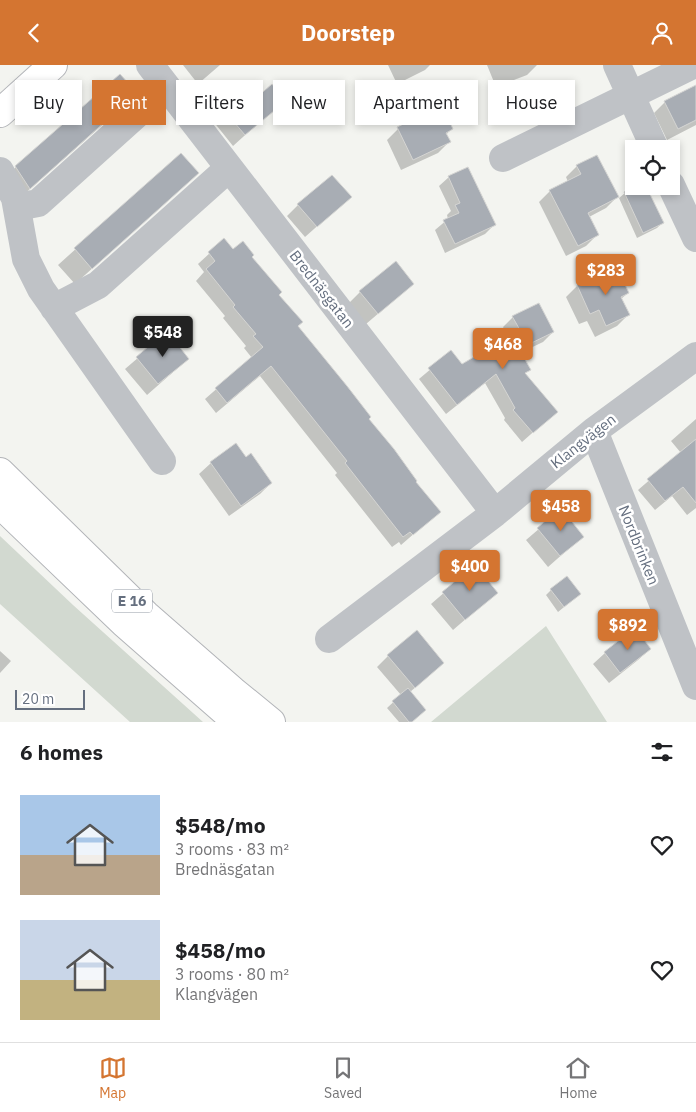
<!DOCTYPE html>
<meta charset="utf-8">
<style>
body{margin:0;font-family:"IBM Plex Sans",sans-serif;background:#f6f6f6;color:#202124;height:100vh;display:flex;flex-direction:column;font-size:19px;white-space:nowrap}
*{box-sizing:border-box;margin:0}
p{font-size:16px;color:#757577}
.icon{flex:none;width:28px;height:28px;fill:none;stroke:currentColor;stroke-width:2;stroke-linecap:round;stroke-linejoin:round}
.map{position:relative;height:657px;overflow:hidden}
.drawer{display:flex;flex-direction:column;background:#fff;flex:1}
.drawer>*{flex:none}
.banner{position:absolute;left:15px;top:15px;width:666px;height:45px;display:flex;gap:10px}
.fabs{position:absolute;left:625px;top:75px;display:grid;gap:10px}
.fabs a{display:grid;place-items:center;width:55px;height:55px;border-radius:0px;background:#fff;box-shadow:0 2px 8px #0003;font-size:25px}
.scale{position:absolute;left:15px;bottom:12px;width:70px;box-sizing:border-box;padding-left:5px;border:2px solid #656f7f;border-top:0;font-size:14px;line-height:18px;white-space:nowrap;color:#656f7f;-webkit-text-stroke:4px #fff;paint-order:stroke}
.price{position:absolute;translate:-50% -42px;padding:0 11px;border-radius:5px;background:#d47531;color:#fff;font-size:16px;line-height:32px;filter:drop-shadow(0 1px 2px #0008)}
.price::after{content:'';position:absolute;left:50%;top:30px;width:15px;height:11px;margin-left:-8px;background:inherit;clip-path:polygon(0 0,100% 0,50% 100%)}
.price.current{background:#222;color:#fff}
ul{padding:0;list-style:none}
li{display:flex;align-items:center;gap:15px;height:125px;padding:0 20px}
li span{display:grid;place-items:center;flex:none;width:140px;height:100px;border-radius:0px;color:#555}
li>.icon{margin-inline-start:auto}
span .icon{width:60px;height:60px;fill:#fffc;stroke-width:1}
li b{font-size:21px}
h2{display:flex;justify-content:space-between;align-items:center;height:60px;padding:0 20px;font-size:21px}
.tag{padding:0 18px;border-radius:0px;background:#fff;box-shadow:0 2px 8px #0003;font-size:18px;line-height:45px}
.tag.current{background:#d47531;color:#fff}
header{display:flex;justify-content:space-between;align-items:center;height:65px;padding:0 20px;background:#d47531;color:#fff;font-size:22px;font-weight:700}
.tab-bar{display:flex;justify-content:space-around;align-items:center;height:70px;border-top:1px solid #e0e0e0;background:#fff;font-size:14px;color:#757577}
.tab-bar a{display:grid;justify-items:center;gap:2px}
.tab-bar .current{color:#d47531}
.map>svg:first-child{display:block}
.green{fill:#d2d9d0}
.shadow{fill:#0003}
.building{fill:#a8adb4;stroke:#d5d5d3}
.lines{fill:none;stroke-linecap:round;stroke-linejoin:round}
.major-casing{stroke:#b3b5b9;stroke-width:30}
.highway-casing{stroke:#b2b4b8;stroke-width:30}
.minor{stroke:#bfc2c6;stroke-width:28}
.major{stroke:#fff;stroke-width:28}
.highway{stroke:#fff;stroke-width:28}
.labels{text-anchor:middle;dominant-baseline:central;stroke-width:5;stroke-linejoin:round;paint-order:stroke}
.shield{fill:#fff;stroke:#939aa5;stroke-width:1}
.shield-label{font-size:14px;font-weight:bold;fill:#656f7f}
.street-label{font-size:15px;fill:#656f7f;stroke:#fff}
</style>
<header><svg class="icon" aria-label="back" viewBox="0 0 24 24"><path d="M15 5l-7 7 7 7"/></svg>Doorstep<svg class="icon" aria-label="person" viewBox="0 0 24 24"><circle cx="12" cy="8" r="4"/><path d="M4 21q1-7 8-7t8 7"/></svg></header>
<div class="map">
<svg width="696" height="657" viewBox="0 0 696 657">
<rect width="100%" height="100%" fill="#f3f4f0"/>
<!-- green -->
<path class="green" d="M0,471L73,540L203,657H130L0,539Z
M546,561L607,657H431Z"/>
<!-- shadow -->
<path class="shadow" d="M183,0H220L198,19Z
M388,0H430L425,5L397,19Z
M487,0H537L527,10L496,22Z
M696,21V60L667,75L654,48L665,37Z
M135,28L119,45L13,139L0,118L16,102Z
M240,31L249,41L284,35L233,81L213,56Z
M398,64H451L446,70L449,77L438,88L401,105L387,75Z
M181,89L198,108L75,219L58,200Z
M577,101L617,132L606,143L589,152L597,170L586,181L566,191L539,137L550,126L568,117L566,112Z
M449,112L494,160L485,169L445,188L435,165L448,154L447,150L451,146L439,121Z
M625,128L662,158L657,163L637,173L619,133Z
M350,132L305,172L287,151L298,140Z
M224,175L233,185L251,192L278,230L297,261L414,417L439,447L401,480L399,477L392,482L335,410L337,408L260,311L216,348L205,334L252,293L244,283L246,281L223,253L225,251L196,216L204,207L198,199Z
M396,198L413,219L366,259L349,238L360,227Z
M577,221L628,228L621,234L628,250L617,261L595,272L587,256L579,259L566,232Z
M513,252L553,267L543,277L520,288L529,304L524,310L556,347L522,377L504,355L505,353L485,318L446,349L419,314L451,287L462,301L509,273L503,262Z
M167,268L188,294L147,330L125,304Z
M696,354V443L687,450L672,431L655,445L638,425L681,388L671,376Z
M236,380L246,394L271,418L260,429L229,451L199,409L211,398Z
M561,445L582,472L548,502L526,475Z
M475,501L496,528L453,565L431,539Z
M551,525L580,529L558,547L546,530Z
M634,564L650,584L638,595L609,618L593,599L605,588Z
M0,586L11,596L0,608Z
M388,591L431,609L410,627L412,657H399L387,643L401,630L377,602Z"/>
<!-- building -->
<path class="building" d="M120,9L137,28L30,124L15,101Z
M272,19L286,36L245,70L223,44L240,29L249,39Z
M696,20V55L678,64L664,36Z
M442,41L453,64L446,68L451,77L413,95L397,62Z
M181,88L199,108L92,204L74,183Z
M597,90L619,132L588,148L599,170L578,181L549,125L581,109L576,100Z
M468,102L496,160L455,179L443,155L459,148L455,140L460,138L448,111Z
M332,110L352,132L317,162L297,139Z
M634,121H646L664,158L643,168L624,127Z
M224,173L233,184L243,176L254,190L252,192L282,227L279,230L303,257L298,261L347,321L371,352L369,354L394,384L417,416L416,417L441,447L413,470L410,467L403,472L345,398L347,396L271,301L227,338L215,323L263,282L253,271L256,269L233,242L235,240L206,204L215,196L208,187Z
M396,196L414,219L378,249L359,226Z
M616,201L629,228L621,232L630,250L606,261L599,245L590,249L577,220Z
M539,238L554,267L519,284L531,305L525,308L558,347L533,368L513,345L515,343L496,309L457,340L428,303L451,285L462,299L520,265L512,251Z
M167,266L189,294L158,319L136,292Z
M696,374V438L683,422L665,436L647,414Z
M236,378L246,392L251,388L272,418L241,441L210,397Z
M561,443L584,472L560,491L537,463Z
M475,500L498,528L465,555L442,527Z
M567,511L581,529L564,542L550,524Z
M635,563L651,584L620,608L604,587Z
M417,565L444,598L415,623L387,590Z
M408,623L426,645L412,657H409L392,636Z"/>
<g class="lines">
<!-- major casing -->
<g class="major-casing">
<path id="major" d="M0,48L53,0"/>
</g>
<!-- highway casing -->
<g class="highway-casing">
<path id="highway" d="M0,407L146,550L233,626L271,657
M0,439L124,558L237,657"/>
</g>
<!-- minor -->
<path class="minor" d="M150,0L495,448
M617,0L655,84
M503,93L693,0
M0,106L15,133L26,194L41,224L162,396
M671,120L696,173
M17,142L38,138L167,22
M54,243L98,220L229,103
M594,366L696,621
M329,574L495,448L594,366L696,291"/>
<!-- major -->
<use href="#major" class="major"/>
<!-- highway -->
<use href="#highway" class="highway"/>
</g>
<g class="labels">
<!-- shield labels -->
<rect class="shield" x="112" y="524.5" width="40" height="23" rx="4"/>
<g class="shield-label">
<text x="132" y="536">E 16</text>
</g>
<!-- street labels -->
<g class="street-label">
<text transform="translate(322 224) rotate(52)">Brednäsgatan</text>
<text transform="translate(583 376) rotate(-38)">Klangvägen</text>
<text transform="translate(639 480) rotate(68)">Nordbrinken</text>
</g>
</g>
</svg>
<div class="fabs">
<a><svg class="icon" aria-label="locate" viewBox="0 0 24 24"><circle cx="12" cy="12" r="6"/><path d="M12 2v4M12 18v4M2 12h4M18 12h4"/></svg></a>
</div>
<div class="scale">20 m</div>
<b class="price" style="left:606px;top:231px">$283</b>
<b class="price current" style="left:163px;top:293px">$548</b>
<b class="price" style="left:503px;top:305px">$468</b>
<b class="price" style="left:561px;top:467px">$458</b>
<b class="price" style="left:470px;top:527px">$400</b>
<b class="price" style="left:628px;top:586px">$892</b>
<div class="banner">
<a class="tag">Buy</a>
<a class="tag current">Rent</a>
<a class="tag">Filters</a>
<a class="tag">New</a>
<a class="tag">Apartment</a>
<a class="tag">House</a>
</div>
</div>
<section class="drawer">
<h2>6 homes<svg class="icon" aria-label="filters" viewBox="0 0 24 24"><path d="M4 7h16M4 17h16"/><circle cx="9" cy="7" r="2"/><circle cx="15" cy="17" r="2"/></svg></h2>
<ul>
<li><span style="background:linear-gradient(#a9c7e8 60%,#b9a48a 0)"><svg class="icon" aria-label="home" viewBox="0 0 24 24"><path d="M3 11l9-7 9 7M6 9v11h12V9"/></svg></span><div><b>$548/mo</b><p>3 rooms · 83 m²</p><p>Brednäsgatan</p></div><svg class="icon" aria-label="heart" viewBox="0 0 24 24"><path d="M12 20l-8-8c-3-5 5-10 8-4 3-6 11-1 8 4z"/></svg></li>
<li><span style="background:linear-gradient(#c9d6e8 60%,#c2b280 0)"><svg class="icon" aria-label="home" viewBox="0 0 24 24"><path d="M3 11l9-7 9 7M6 9v11h12V9"/></svg></span><div><b>$458/mo</b><p>3 rooms · 80 m²</p><p>Klangvägen</p></div><svg class="icon" aria-label="heart" viewBox="0 0 24 24"><path d="M12 20l-8-8c-3-5 5-10 8-4 3-6 11-1 8 4z"/></svg></li>
</ul>
</section>
<nav class="tab-bar">
<a class="current"><svg class="icon" aria-label="map" viewBox="0 0 24 24"><path d="M3 6l6-2 6 2 6-2v14l-6 2-6-2-6 2zM9 4v14M15 6v14"/></svg>Map</a>
<a><svg class="icon" aria-label="saved" viewBox="0 0 24 24"><path d="M7 4h10v16l-5-4-5 4z"/></svg>Saved</a>
<a><svg class="icon" aria-label="home" viewBox="0 0 24 24"><path d="M3 11l9-7 9 7M6 9v11h12V9"/></svg>Home</a>
</nav>
